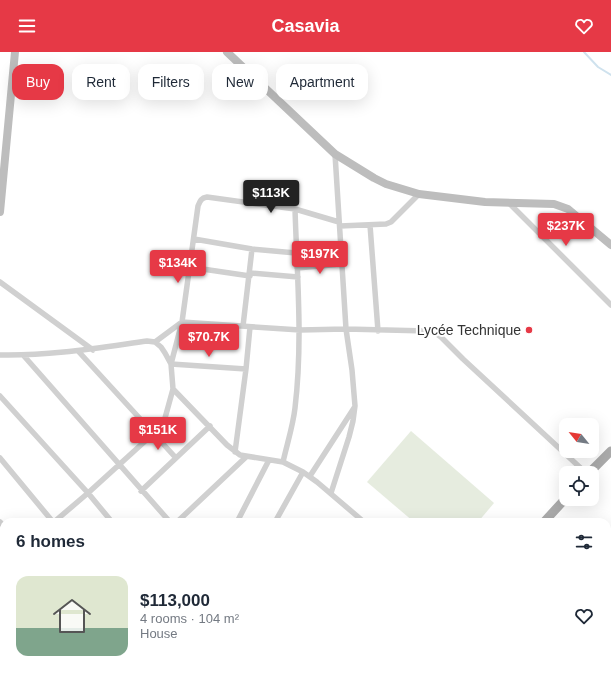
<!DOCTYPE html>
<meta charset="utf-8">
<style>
body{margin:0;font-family:Helvetica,sans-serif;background:#f2f2f3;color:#1f2937;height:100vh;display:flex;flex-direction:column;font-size:15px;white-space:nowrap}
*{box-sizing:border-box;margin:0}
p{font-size:13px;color:#747a83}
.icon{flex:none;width:22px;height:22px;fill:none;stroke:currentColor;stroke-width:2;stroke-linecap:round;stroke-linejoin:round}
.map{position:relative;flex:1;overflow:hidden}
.details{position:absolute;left:0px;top:466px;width:611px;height:156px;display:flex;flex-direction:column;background:#fff;border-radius:12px 12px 0 0;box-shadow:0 4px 16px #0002}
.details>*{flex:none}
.top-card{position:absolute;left:12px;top:12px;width:400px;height:36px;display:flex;gap:8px}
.needle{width:26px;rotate:300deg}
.tools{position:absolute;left:559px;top:366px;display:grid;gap:8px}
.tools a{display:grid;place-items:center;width:40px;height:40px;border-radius:8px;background:#fff;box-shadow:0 4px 16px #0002;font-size:20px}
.price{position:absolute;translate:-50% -34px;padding:0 9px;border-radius:4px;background:#e63946;color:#fff;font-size:13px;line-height:26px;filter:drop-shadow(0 1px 2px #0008)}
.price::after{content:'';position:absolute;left:50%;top:24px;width:12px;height:9px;margin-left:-6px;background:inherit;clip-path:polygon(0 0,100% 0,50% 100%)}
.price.active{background:#222;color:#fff}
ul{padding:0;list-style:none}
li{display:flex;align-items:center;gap:12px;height:100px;padding:0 16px}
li+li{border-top:1px solid #e0e1e3}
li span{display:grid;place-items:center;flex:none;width:112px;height:80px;border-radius:12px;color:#555}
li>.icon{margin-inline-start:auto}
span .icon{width:48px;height:48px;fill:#fffc;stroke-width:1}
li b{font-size:17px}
h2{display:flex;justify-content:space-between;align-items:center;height:48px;padding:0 16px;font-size:17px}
.chip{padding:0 14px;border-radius:12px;background:#fff;box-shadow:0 4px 16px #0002;font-size:14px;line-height:36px}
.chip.active{background:#e63946;color:#fff}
header{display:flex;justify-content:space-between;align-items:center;height:52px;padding:0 16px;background:#e63946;color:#fff;font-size:18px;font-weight:800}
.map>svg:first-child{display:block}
.pitch{fill:#e6ecdf}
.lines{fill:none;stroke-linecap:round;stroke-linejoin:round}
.stream{stroke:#cfe2ee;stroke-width:2}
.path{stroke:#cdcdcd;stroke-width:1;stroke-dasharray:2 2;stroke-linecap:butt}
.street{stroke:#d0d0d0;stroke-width:5.5}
.secondary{stroke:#bdbdbd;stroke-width:8}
.primary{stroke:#ababab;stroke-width:9}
.poi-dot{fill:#e63946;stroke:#fff;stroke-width:1.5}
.labels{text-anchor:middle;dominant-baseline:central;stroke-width:4;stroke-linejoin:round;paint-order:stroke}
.poi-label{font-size:14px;fill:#333;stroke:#fff;text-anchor:end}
</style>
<header><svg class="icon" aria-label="menu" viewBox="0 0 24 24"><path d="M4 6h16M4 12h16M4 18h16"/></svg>Casavia<svg class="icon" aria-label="heart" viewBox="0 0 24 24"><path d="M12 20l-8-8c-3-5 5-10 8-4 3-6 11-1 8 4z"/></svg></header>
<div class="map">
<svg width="611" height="622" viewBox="0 0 611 622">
<rect width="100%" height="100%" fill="#fff"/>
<!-- pitch -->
<path class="pitch" d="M411,379L494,451L478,470H414L367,430Z"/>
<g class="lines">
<!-- stream -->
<path class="stream" d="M584,0L598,15L611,23"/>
<!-- path -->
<path class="path" d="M42,622L43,618"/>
<!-- street -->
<path class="street" d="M509,151L611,253
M370,173L378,279
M340,174L386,172L391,170L419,142
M194,187L252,197L296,201
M189,215L250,224
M297,216L342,212
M250,221L298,225
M0,230L93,298
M243,274L252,197
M155,290L182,270L300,278L346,277L427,279L434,280L441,285L463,307L586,421
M79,300L176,406
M0,303C51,304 97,296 147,289L155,290L161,295L165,301L171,312L173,337L227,393L240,403L283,410L303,420L317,430L364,470
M24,304L170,470
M246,317L171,312L182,270L198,154C200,149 201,146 207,145L295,157L339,170
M0,344L88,441L112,470
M235,400L246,317L250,275
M0,406L53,470
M283,410C287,392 293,374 295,356C303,290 297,223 295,157
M310,424L354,356
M141,439L210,374
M331,441L349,385L353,369L355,354L352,318L346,277L335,102
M0,470L4,474
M54,470L88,441L154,381L165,366L173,337
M177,470L246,405
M237,470L269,408
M275,470L303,420
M607,514L611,513
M0,552L4,556
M64,618L68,622
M138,618L142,622
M271,618L277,622
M420,618L421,622
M0,620L4,617
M190,622L192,618
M474,622L476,618
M513,622L520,618
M610,622L611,621"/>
<!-- secondary -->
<path class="secondary" d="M227,0L335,102L374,126L386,132L419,142L485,150L554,152L568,157L611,193
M0,160L15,0"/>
<!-- primary -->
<path class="primary" d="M589,421L611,399
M544,470L566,446
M408,622L412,618"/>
</g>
<!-- markers -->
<circle class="poi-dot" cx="529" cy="278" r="4"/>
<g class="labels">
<!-- poi labels -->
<g class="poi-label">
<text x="521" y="278">Lycée Technique</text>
</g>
</g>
</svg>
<div class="tools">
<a><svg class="needle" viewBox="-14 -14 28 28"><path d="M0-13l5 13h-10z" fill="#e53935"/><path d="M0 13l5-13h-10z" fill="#747a83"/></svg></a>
<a><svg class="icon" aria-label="locate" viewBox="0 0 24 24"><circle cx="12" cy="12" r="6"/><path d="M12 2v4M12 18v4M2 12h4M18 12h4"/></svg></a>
</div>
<b class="price active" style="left:271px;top:162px">$113K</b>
<b class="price" style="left:566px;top:195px">$237K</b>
<b class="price" style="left:320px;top:223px">$197K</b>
<b class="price" style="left:178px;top:232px">$134K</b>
<b class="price" style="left:209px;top:306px">$70.7K</b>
<b class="price" style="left:158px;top:399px">$151K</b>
<div class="top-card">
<a class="chip active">Buy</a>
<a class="chip">Rent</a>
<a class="chip">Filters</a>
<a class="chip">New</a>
<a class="chip">Apartment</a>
</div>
<section class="details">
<h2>6 homes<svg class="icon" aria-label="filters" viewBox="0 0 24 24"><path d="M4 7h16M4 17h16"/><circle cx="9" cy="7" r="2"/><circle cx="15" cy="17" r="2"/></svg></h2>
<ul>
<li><span style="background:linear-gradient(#dfe7d0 65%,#7fa58c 0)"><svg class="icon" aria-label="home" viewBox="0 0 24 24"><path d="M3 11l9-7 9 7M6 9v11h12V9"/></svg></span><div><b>$113,000</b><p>4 rooms · 104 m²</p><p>House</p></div><svg class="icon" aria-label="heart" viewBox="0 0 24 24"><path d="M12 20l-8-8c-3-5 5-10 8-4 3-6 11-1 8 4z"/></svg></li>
</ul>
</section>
</div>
